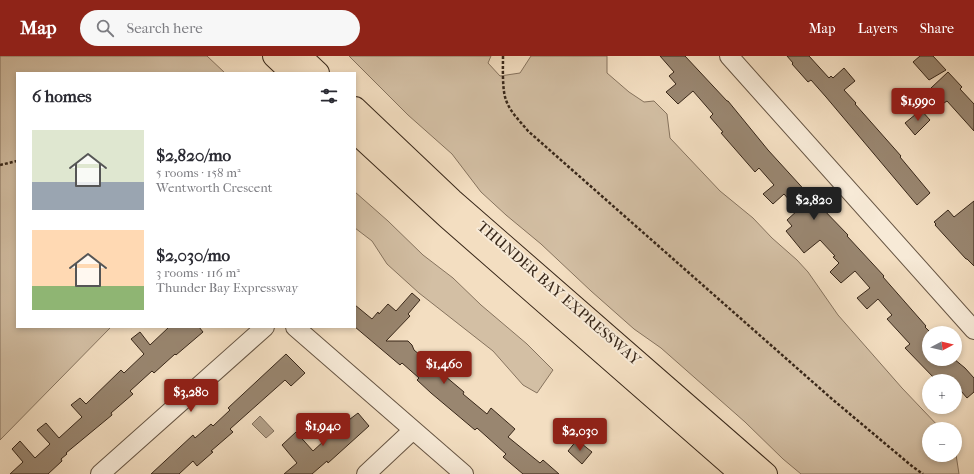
<!DOCTYPE html>
<meta charset="utf-8">
<style>
body{margin:0;font-family:"IM FELL French Canon",serif;background:#f7f7f7;color:#2b2b33;height:100vh;display:flex;flex-direction:column;font-size:15px;white-space:nowrap}
*{box-sizing:border-box;margin:0}
p{font-size:13px;color:#7c7c81}
.icon{flex:none;width:22px;height:22px;fill:none;stroke:currentColor;stroke-width:2;stroke-linecap:round;stroke-linejoin:round}
.map{position:relative;flex:1;overflow:hidden}
.panel{position:absolute;left:16px;top:16px;width:340px;height:256px;display:flex;flex-direction:column;background:#fff;border-radius:0px;box-shadow:0 2px 6px #0003}
.panel>*{flex:none}
.needle{width:26px;rotate:83deg}
.controls{position:absolute;left:922px;top:270px;display:grid;gap:8px}
.controls a{display:grid;place-items:center;width:40px;height:40px;border-radius:50%;background:#fff;box-shadow:0 2px 6px #0003;font-size:20px}
.price{position:absolute;translate:-50% -34px;padding:0 9px;border-radius:4px;background:#8f2418;color:#fff;font-size:13px;line-height:26px;filter:drop-shadow(0 1px 2px #0008)}
.price::after{content:'';position:absolute;left:50%;top:24px;width:12px;height:9px;margin-left:-6px;background:inherit;clip-path:polygon(0 0,100% 0,50% 100%)}
.price.current{background:#222;color:#fff}
ul{padding:0;list-style:none}
li{display:flex;align-items:center;gap:12px;height:100px;padding:0 16px}
li span{display:grid;place-items:center;flex:none;width:112px;height:80px;border-radius:0px;color:#555}
li>.icon{margin-inline-start:auto}
span .icon{width:48px;height:48px;fill:#fffc;stroke-width:1}
li b{font-size:17px}
h2{display:flex;justify-content:space-between;align-items:center;height:48px;padding:0 16px;font-size:17px}
header{display:flex;align-items:center;gap:24px;box-sizing:border-box;height:56px;padding:0 20px;background:#8f2418;color:#fff}
header strong{font-size:19px}
nav{display:flex;gap:22px;margin-inline-start:auto;font-size:14px}
.search{width:280px;height:36px;background:#f7f7f7;display:flex;align-items:center;gap:10px;box-sizing:border-box;padding:0 14px;border-radius:22px;color:#7c7c81;font-size:15px}
.map>svg:first-child{display:block}
.green{fill:#d3bfa4;stroke:#86735e}
.water{fill:#b3a088;stroke:#82705c}
.building{fill:#998670;stroke:#382719}
.lines{fill:none;stroke-linecap:round;stroke-linejoin:round}
.minor-casing{stroke:#675543;stroke-width:20}
.highway-casing{stroke:#382719;stroke-width:24}
.path{stroke:#382719;stroke-width:2.5;stroke-dasharray:3 2;stroke-linecap:butt}
.minor{stroke:#f7ead7;stroke-width:18}
.highway{stroke:#f3dec1;stroke-width:22}
.labels{text-anchor:middle;dominant-baseline:central;stroke-width:4;stroke-linejoin:round;paint-order:stroke}
.street-label{font-size:15px;fill:#382719;stroke:#f7ead7}
</style>
<header>
<strong>Map</strong>
<div class="search"><svg class="icon" aria-label="search" viewBox="0 0 24 24"><circle cx="10" cy="10" r="6"/><path d="M15 15l6 6"/></svg>Search here</div>
<nav><a>Map</a><a>Layers</a><a>Share</a></nav>
</header>
<div class="map">
<svg width="974" height="418" viewBox="0 0 974 418">
<rect width="100%" height="100%" fill="#f3dec1"/>
<filter id="stains"><feTurbulence type="fractalNoise" baseFrequency=".005" numOctaves="4"/><feColorMatrix values="0 0 0 0 .2 0 0 0 0 .09 0 0 0 0 .02 0 0 0 .5 -.17"/></filter>
<radialGradient id="worn" r=".72"><stop offset=".6" stop-color="#630" stop-opacity="0"/><stop offset="1" stop-color="#630" stop-opacity=".3"/></radialGradient>
<!-- green -->
<path class="green" d="M0,0H207L225,17H17V271H111L0,384Z
M349,0H491L488,7L500,20L520,17L531,0H607V17L629,36L644,46L654,45L667,58L670,82L720,135L753,162L772,182L797,204L808,216L838,259L902,332L941,373H929V399H955V392L959,418H801L783,403L745,366L661,292L634,273L591,235L541,188L506,159L481,136L452,98L408,59Z
M355,136L388,165L423,199L453,222L481,249L527,288L553,314L537,337L523,329L493,295L419,237L387,208L372,185L355,172Z"/>
<!-- water -->
<path class="water" d="M260,360L274,375L266,382L252,368Z"/>
<!-- building -->
<path class="building" d="M660,0H685L727,45H728L768,94L820,151V150L848,179L847,180L884,220L883,221L926,270L925,271L929,275V303H954L965,312L974,322V336L967,342L955,328V325H952L946,319L941,323L939,321L936,324L905,292L910,288L887,263L892,259L878,243L867,253L857,242L870,232L855,215L841,227L830,216L839,207L833,201L835,200L820,184L804,197L786,175L792,170L787,164L798,154L784,138L773,148L763,138L774,129L759,112L755,116L721,77L723,76L710,61L713,58L693,35L678,48L666,36L676,28L669,20L674,16Z
M787,0H809L829,22L831,20L833,22L844,12L855,25L844,34L856,47L855,48L901,100L900,101L930,137L917,149L826,41L811,24L808,26L792,8L793,7Z
M920,0H933L946,14L929,24L913,6Z
M948,16L962,31L960,33L974,48V75L947,45L944,47L931,32Z
M921,54L930,64L915,79L905,67Z
M974,145V210L967,203H966L935,169L936,168L934,166L948,154L954,161Z
M412,237L420,244L408,258L410,260L386,285H408L412,289L414,294L464,336L463,338L487,358L491,352L515,373L508,381L540,407L543,404L559,418H523L503,401L506,398L477,372L475,374L431,337L417,324L419,322L402,307L400,309L355,271V249L372,263L378,256L379,258L388,248L396,255Z
M169,271H199L203,276L176,299L175,298L154,317L152,315L130,335L133,338L111,357L112,359L66,397L67,398L61,403L62,405L48,418H10L23,406L12,393L20,385L35,402L50,388L37,374L46,367L59,382L82,361L71,349L80,342L86,348L121,314L124,317L144,298L131,283L140,276L150,289Z
M286,298L305,317L291,330L285,324L230,373L233,376L211,395L213,396L197,410L193,405L179,418H151L193,379L195,382L211,368L213,370L230,354L228,352Z
M358,357L369,370L328,407L327,405L312,418H284L297,407L282,389L296,376L313,395L337,373Z
M577,384L592,396L582,408L568,395Z"/>
<g class="lines">
<!-- minor casing -->
<g class="minor-casing">
<path id="minor" d="M729,0L974,274
M295,271L464,418
M100,418L265,271
M366,418L413,374"/>
</g>
<!-- highway casing -->
<g class="highway-casing">
<path id="highway" d="M274,0L292,17
M300,0L318,17
M355,52L452,144L766,418
M355,76L447,161L741,418"/>
</g>
<!-- path -->
<path class="path" d="M503,0C503,11 502,34 506,44C510,56 520,65 528,75L832,343L913,411L923,418
M0,109L17,105"/>
<!-- minor -->
<use href="#minor" class="minor"/>
<!-- highway -->
<use href="#highway" class="highway"/>
</g>
<g class="labels">
<!-- street labels -->
<g class="street-label">
<text transform="translate(559 237) rotate(41)">THUNDER BAY EXPRESSWAY</text>
</g>
</g>
<rect width="100%" height="100%" filter="url(#stains)"/>
<rect width="100%" height="100%" fill="url(#worn)"/>
</svg>
<div class="controls">
<a><svg class="needle" viewBox="-14 -14 28 28"><path d="M0-13l5 13h-10z" fill="#e53935"/><path d="M0 13l5-13h-10z" fill="#7c7c81"/></svg></a>
<a>+</a>
<a>−</a>
</div>
<b class="price" style="left:918px;top:66px">$1,990</b>
<b class="price current" style="left:814px;top:165px">$2,820</b>
<b class="price" style="left:444px;top:329px">$1,460</b>
<b class="price" style="left:191px;top:357px">$3,280</b>
<b class="price" style="left:323px;top:391px">$1,940</b>
<b class="price" style="left:580px;top:396px">$2,030</b>
<section class="panel">
<h2>6 homes<svg class="icon" aria-label="filters" viewBox="0 0 24 24"><path d="M4 7h16M4 17h16"/><circle cx="9" cy="7" r="2"/><circle cx="15" cy="17" r="2"/></svg></h2>
<ul>
<li><span style="background:linear-gradient(#dfe7d0 65%,#9aa5b1 0)"><svg class="icon" aria-label="home" viewBox="0 0 24 24"><path d="M3 11l9-7 9 7M6 9v11h12V9"/></svg></span><div><b>$2,820/mo</b><p>5 rooms · 158 m²</p><p>Wentworth Crescent</p></div></li>
<li><span style="background:linear-gradient(#ffd9b3 70%,#8fb573 0)"><svg class="icon" aria-label="home" viewBox="0 0 24 24"><path d="M3 11l9-7 9 7M6 9v11h12V9"/></svg></span><div><b>$2,030/mo</b><p>3 rooms · 116 m²</p><p>Thunder Bay Expressway</p></div></li>
</ul>
</section>
</div>
